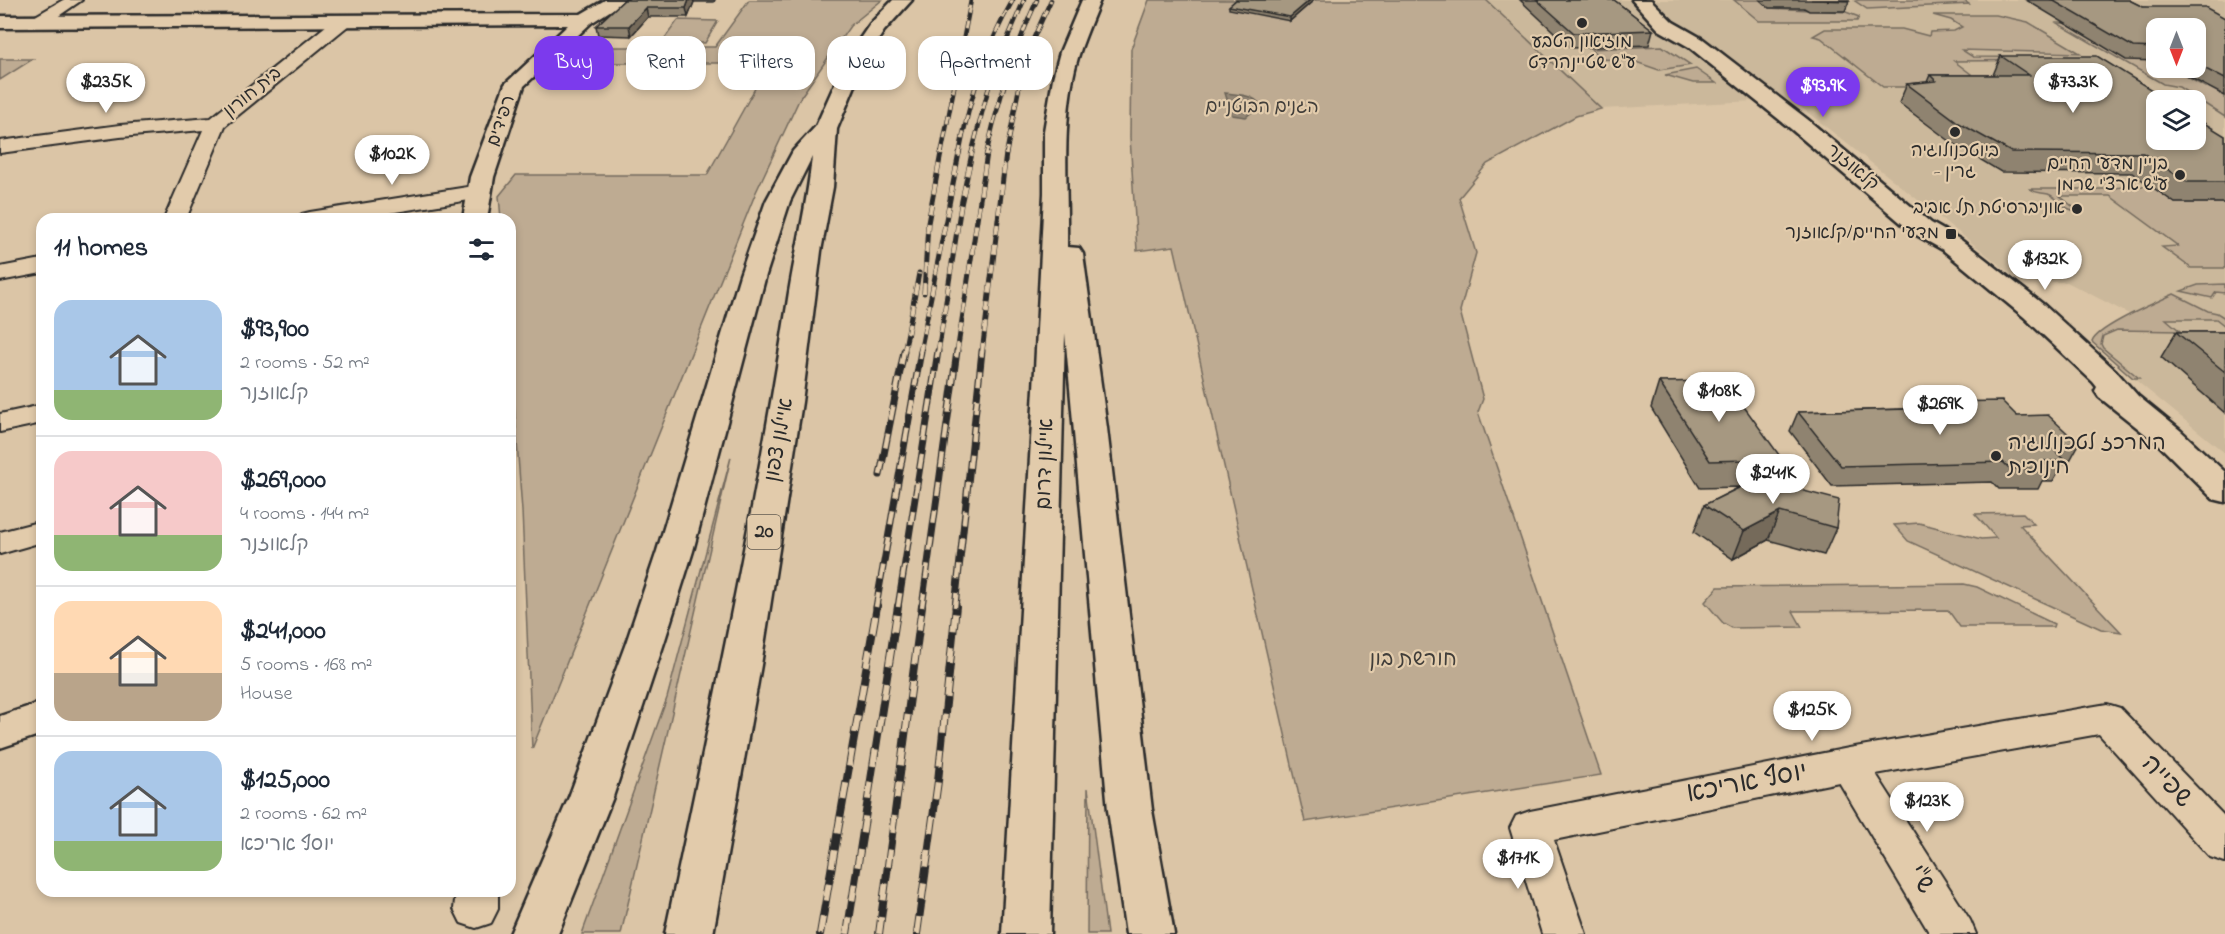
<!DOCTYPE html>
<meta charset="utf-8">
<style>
body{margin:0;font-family:"Indie Flower","Playpen Sans Hebrew",sans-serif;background:#f6f6f7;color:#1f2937;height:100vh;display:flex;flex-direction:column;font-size:22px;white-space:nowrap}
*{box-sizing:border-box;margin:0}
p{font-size:20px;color:#747a83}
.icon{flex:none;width:33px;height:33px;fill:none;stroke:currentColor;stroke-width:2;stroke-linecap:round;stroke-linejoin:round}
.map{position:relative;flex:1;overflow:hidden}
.panel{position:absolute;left:36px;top:213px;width:480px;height:684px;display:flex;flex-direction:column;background:#fff;border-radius:18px;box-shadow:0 3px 9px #0003}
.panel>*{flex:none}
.guide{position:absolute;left:534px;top:36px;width:570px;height:54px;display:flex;gap:12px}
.needle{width:39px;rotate:180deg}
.fabs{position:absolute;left:2146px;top:18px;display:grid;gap:12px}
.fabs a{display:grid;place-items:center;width:60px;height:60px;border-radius:12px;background:#fff;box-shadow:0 3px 9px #0003;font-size:30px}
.price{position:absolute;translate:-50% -51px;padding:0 14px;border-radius:21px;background:#fff;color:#222;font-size:20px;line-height:39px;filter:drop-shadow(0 2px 3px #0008)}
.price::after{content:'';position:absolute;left:50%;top:36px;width:18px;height:14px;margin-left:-9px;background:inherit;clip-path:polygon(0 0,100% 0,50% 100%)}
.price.on{background:#7c3aed;color:#fff}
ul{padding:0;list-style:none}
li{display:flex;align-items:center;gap:18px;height:150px;padding:0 18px}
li+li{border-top:2px solid #e0e1e3}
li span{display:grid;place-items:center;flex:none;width:168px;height:120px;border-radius:18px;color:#555}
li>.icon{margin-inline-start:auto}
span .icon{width:72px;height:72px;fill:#fffc;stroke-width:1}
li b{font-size:26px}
h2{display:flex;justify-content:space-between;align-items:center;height:72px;padding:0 18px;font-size:26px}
.chip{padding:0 21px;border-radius:18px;background:#fff;box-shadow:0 3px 9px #0003;font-size:21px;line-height:54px}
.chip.on{background:#7c3aed;color:#fff}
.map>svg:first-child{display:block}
.built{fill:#cbb89b;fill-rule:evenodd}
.green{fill:#beab92;stroke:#746b5e;stroke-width:1.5}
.water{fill:#938674;stroke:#696257;stroke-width:1.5}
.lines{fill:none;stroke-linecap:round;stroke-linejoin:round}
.street-casing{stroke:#2b2b2b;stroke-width:4}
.secondary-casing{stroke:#2b2b2b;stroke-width:5}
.highway-casing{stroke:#2b2b2b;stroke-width:5}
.street{fill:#e2cbab;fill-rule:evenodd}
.secondary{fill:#e2cbab;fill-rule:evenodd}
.highway{fill:#e2cbab;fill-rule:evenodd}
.rail-far3-casing{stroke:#2b2b2b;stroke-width:4.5}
.rail-far2-casing{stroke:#2b2b2b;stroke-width:5}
.rail-far1-casing{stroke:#2b2b2b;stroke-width:7}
.rail-casing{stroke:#2b2b2b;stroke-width:8}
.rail-far3{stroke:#e2cbab;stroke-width:3;stroke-dasharray:8;stroke-linecap:butt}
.rail-far2{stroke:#e2cbab;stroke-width:4;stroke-dasharray:10;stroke-linecap:butt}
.rail-far1{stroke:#e2cbab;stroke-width:4.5;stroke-dasharray:14;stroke-linecap:butt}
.rail{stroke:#e2cbab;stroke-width:6;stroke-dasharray:17;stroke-linecap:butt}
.wall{fill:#8f836f;stroke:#2b2b2b;stroke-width:1.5}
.shaded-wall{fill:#746a5a;stroke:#2b2b2b;stroke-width:1.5}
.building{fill:#a69881;stroke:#2b2b2b;stroke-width:1.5}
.poi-dot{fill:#2b2b2b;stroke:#e2cbab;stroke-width:2}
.labels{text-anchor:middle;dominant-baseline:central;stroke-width:4.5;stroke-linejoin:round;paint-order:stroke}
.far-poi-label{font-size:18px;fill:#2b2b2b;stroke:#e2cbab;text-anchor:end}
.far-street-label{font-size:18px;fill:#2b2b2b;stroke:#e2cbab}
.far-park-label{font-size:18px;fill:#413e3a;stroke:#e2cbab}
.shield{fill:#e2cbab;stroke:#625b51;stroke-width:1.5}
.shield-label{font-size:20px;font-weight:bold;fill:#2b2b2b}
.street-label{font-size:21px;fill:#2b2b2b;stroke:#e2cbab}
.poi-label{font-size:21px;fill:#2b2b2b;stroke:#e2cbab;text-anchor:start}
.park-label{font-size:21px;fill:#413e3a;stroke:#e2cbab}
.near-street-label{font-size:26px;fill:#2b2b2b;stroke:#e2cbab}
</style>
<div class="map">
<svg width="2225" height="934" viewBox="0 0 2225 934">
<rect width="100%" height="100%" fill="#dbc5a6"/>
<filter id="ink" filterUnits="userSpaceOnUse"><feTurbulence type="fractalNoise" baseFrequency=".0167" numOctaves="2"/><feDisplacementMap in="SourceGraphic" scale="12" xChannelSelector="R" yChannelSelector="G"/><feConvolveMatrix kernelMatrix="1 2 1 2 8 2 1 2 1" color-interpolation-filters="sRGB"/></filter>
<g filter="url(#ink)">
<!-- built -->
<path class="built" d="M1185,0H2225V453L2133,378L2092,342L2099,333L2131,315L2067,282H2021L1791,99L1601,109L1576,116ZM2157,28H2196V68H2157ZM2157,100H2196V140H2157Z"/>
<!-- green -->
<path class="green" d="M749,0H882L850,26L800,98L756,192L532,749L522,511L510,345V219H501L499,196L516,175H707L769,63H558L572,47H715Z
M1149,0H1486L1601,109L1576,116L1487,164L1459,198L1476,253L1460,311L1483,399L1478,412L1601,775L1305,822L1174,246L1137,251L1130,137L1131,49Z
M1734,0H1760L1769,8L1846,12L1859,17L1857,21H1759Z
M1859,0H1963L1969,4L1867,9L1855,1Z
M1933,15H1996L2028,22L2080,53L1962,50L1973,57L2088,58L2157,100V140L2225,141L2101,152L2066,60L1954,61L1988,87H1883L1821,38L1813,36L1825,29H1902L1929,36L1930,32L1954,31L1962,27L1951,20Z
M678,20L718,21L705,43L662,42Z
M2057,23H2064L2157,61V68H2171L2205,87H2225V117L2179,87L2163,84Z
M1662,46L1691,65L1659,70L1633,61L1602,59L1591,49Z
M0,59H33L0,80Z
M1696,69L1716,83H1693L1665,75Z
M2131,186H2151L2175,203H2225V268H2191L2162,247L2178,246L2110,196H2060L2078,211C2062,210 2061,199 2048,194C2041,192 2037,194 2030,189H2106Z
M2225,284V293L2216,292L2212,298L2181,291L2198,285Z
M2174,294L2208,311L2217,313L2225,318V326L2216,319H2166L2180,331L2117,330L2103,336L2101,344L2103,348L2139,378H2133L2092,342C2097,327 2157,302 2174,294Z
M731,457L621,934H582L667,698Z
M2023,513L2034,524L2020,525L2121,632L2101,629L1908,541L1894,525L1919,523L1981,539L1996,538L1975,514Z
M1964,584L1977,587L2054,624L2053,627H1960L1948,610L1793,611L1802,627L1732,628L1723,623L1705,602L1718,587Z
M1088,788L1107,934H1087Z"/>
<!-- water -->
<path class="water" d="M1225,93C1240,95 1257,94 1263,110L1253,111L1246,117L1232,115Z"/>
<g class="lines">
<!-- street casing -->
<g class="street-casing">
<path id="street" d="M63,0H82L44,26H32L30,22L32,18Z
M343,16L351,21L349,25L225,126L186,219H164L203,130L120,137L0,153V141L120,125L211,118L337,17Z
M480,185L488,187L491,192L488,197L352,219H299L302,214L310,212Z
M42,259V273L0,281V267Z
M42,405V423L0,432V414Z
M42,521V542L0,554V532Z
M2107,704L2120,708L2225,817V862L2210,857L2099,734L1876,774L1970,920L1976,934H1930L1839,782L1554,840L1586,934H1542L1510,828L1516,816L1530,811L1849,748Z
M456,891H498V909L491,923L476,928L461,923L454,909Z"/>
</g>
<!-- secondary casing -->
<g class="secondary-casing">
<path id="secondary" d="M605,0H627L591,23L524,86L494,177L487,219H463L470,177L505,84L568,25L0,28V16L581,14Z
M1632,0H1651L1673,22L1703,39L1807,119L1931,223L1961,240L2044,305L2115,370L2138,396L2181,431L2225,472V502L2213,499L2159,445L2099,397L2095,391L2097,387L2093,382L2024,317L1943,250L1913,233L1791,129L1689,47L1659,30Z
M42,702V734L0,748V716Z"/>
</g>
<!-- highway casing -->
<g class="highway-casing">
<path id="highway" d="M893,0H912L884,31L866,59L837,129L833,187L821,251L802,402L761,665L713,934H665C709,725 754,516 787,305C794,256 807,207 812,157L790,201L766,275L693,551L664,643L613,797L558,934H510L569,797L626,643L657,551L740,275L766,201L793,151L816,126L846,59L870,24Z
M1082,0H1100C1090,26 1078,51 1073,78C1062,133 1068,191 1067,247L1079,248L1083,254L1107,428L1152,810L1174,934H1126L1108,810L1065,333L1050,934H1002L1034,389L1044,193V131L1053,78L1060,52Z"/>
</g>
<!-- street -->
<use href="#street" class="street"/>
<!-- secondary -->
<use href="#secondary" class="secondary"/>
<!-- highway -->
<use href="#highway" class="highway"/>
<!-- rail-far3 casing -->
<g class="rail-far3-casing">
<path id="rail-far3" d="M941,155L971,0
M959,155C969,100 985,48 1013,0
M971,155L992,75L1024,0
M986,155C998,100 1014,50 1037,0
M1006,155L1025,57L1051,0"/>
</g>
<!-- rail-far2 casing -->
<g class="rail-far2-casing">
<path id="rail-far2" d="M924,293L928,223L941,153
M904,353L919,273
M920,353L959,153
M938,353L961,205L972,153
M957,353L987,153
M982,353L1006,153"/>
</g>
<!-- rail-far1 casing -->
<g class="rail-far1-casing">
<path id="rail-far1" d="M880,475L904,351
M876,607L921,351
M898,607L938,351
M922,607L957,351
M955,607L982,351"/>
</g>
<!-- rail casing -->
<g class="rail-casing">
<path id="rail" d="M820,934L877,606
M847,934L898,606
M879,934L922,606
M917,934L938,781L956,606"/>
</g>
<!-- rail-far3 -->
<use href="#rail-far3" class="rail-far3"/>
<!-- rail-far2 -->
<use href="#rail-far2" class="rail-far2"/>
<!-- rail-far1 -->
<use href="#rail-far1" class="rail-far1"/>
<!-- rail -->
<use href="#rail" class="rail"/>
</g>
<!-- wall -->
<path class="wall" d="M624,0H715L714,2H694L688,17H648L631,36L598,35L596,26Z
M1236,0H1314L1290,21L1229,9V6Z
M1520,0H1614L1653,30L1649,45L1571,48Z
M1760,0H1848L1849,1L1845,11H1809L1804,8H1769Z
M2026,0H2129L2143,7L2225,18V96L2172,68H2196V28H2157V61L2126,60Z
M2001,56L2225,136V203H2175L2132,173L2001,172L1951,142L1899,103L1907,84L1927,82L1930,75H1994H1993Z
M2176,332H2225V413L2161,357Z
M1659,382L1724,397L1782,459L1772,483L1836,528L1824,555L1768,540L1733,559L1694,532L1704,505L1740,487L1700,488L1651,408Z
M1940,402L2017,416L2079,444L2068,464H2063L2053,481H2042L2038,489H1999L1992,482L1832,486L1790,431L1798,412L1937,408Z"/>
<!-- shaded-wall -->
<path class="shaded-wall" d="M689,0H693L694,2L688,17L686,8Z
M1310,0H1314L1290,21V17Z
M646,8L648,17L631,36L629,26Z
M1780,512L1768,540L1733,559L1744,531Z"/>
<!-- building -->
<path class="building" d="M624,0H689L686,8H646L629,26H596Z
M1236,0H1310L1290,17L1229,6Z
M1537,0H1614L1653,30L1574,33Z
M1811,0H1848L1849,1L1812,0Z
M2052,0H2129L2143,7H2205L2225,18V79L2196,64V28H2157V48L2133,47Z
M2001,56H2097L2168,100H2157V140H2196V118L2225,136V182H2187L2143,153L2011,152L1959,123L1907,84L1936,81L1930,75H2029Z
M2176,332H2225V372Z
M1713,381L1724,397H1737L1782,459L1710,461L1659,382Z
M2002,401L2017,416L2048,415L2079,444L2049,445L2065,461H2042L2049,468L2010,469L2003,462L1841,466L1798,412L1945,408L1940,402Z
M1757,479L1839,500L1836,528L1780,512L1744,531L1704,505Z"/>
</g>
<!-- markers -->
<g class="poi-dot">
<circle cx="1582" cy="23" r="6"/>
<circle cx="1955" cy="132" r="6"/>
<circle cx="2180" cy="175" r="6"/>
<circle cx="2077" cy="209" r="6"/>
<rect x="1945" y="228" width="12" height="12" rx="3"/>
<circle cx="1996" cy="456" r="6"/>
</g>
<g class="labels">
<!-- far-poi labels -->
<g class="far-poi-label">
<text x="1582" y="43" text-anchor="middle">מוזיאון הטבע<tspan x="1582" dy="21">ע"ש שטיינהרדט</tspan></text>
<text x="1955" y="152" text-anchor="middle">ביוטכנולוגיה<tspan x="1955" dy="21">- גרין</tspan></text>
<text x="2168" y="165">בניין מדעי החיים<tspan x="2168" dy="21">ע"ש ארצ'י שרמן</tspan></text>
<text x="2065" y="209">אוניברסיטת תל אביב</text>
<text x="1939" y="234">מדעי החיים/קלאוזנר</text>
</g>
<!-- far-street labels -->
<g class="far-street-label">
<text transform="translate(253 93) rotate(-39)">בית חורון</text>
<text transform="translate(502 121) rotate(-71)">רפידים</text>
<text transform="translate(1852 168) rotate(40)">קלאוזנר</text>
</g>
<!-- far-park labels -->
<g class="far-park-label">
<text x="1262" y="108">הגנים הבוטניים</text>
</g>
<!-- shield labels -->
<rect class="shield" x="747.5" y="515" width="33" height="34" rx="4.5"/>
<g class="shield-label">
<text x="764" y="532">20</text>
</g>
<!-- street labels -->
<g class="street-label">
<text transform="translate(780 440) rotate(-80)">איילון צפון</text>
<text transform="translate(1046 464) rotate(-88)">איילון דרום</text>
</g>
<!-- poi labels -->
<g class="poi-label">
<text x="2008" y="444">המרכז לטכנולוגיה<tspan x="2008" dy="24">חינוכית</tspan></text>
</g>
<!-- park labels -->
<g class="park-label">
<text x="1413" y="660">חורשת בון</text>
</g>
<!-- near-street labels -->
<g class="near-street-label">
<text transform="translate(2166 782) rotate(47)">שפייה</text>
<text transform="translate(1747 784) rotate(-11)">יוסף אריכא</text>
<text transform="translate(1920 880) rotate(59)">ש"י</text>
</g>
</g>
</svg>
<div class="fabs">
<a><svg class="needle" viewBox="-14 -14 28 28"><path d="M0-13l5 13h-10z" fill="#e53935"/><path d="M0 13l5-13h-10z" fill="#747a83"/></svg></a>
<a><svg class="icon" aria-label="layers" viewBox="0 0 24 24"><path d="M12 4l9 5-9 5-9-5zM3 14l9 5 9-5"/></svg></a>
</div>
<b class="price" style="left:106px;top:114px">$235K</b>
<b class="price" style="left:2073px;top:114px">$73.3K</b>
<b class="price on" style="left:1823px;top:118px">$93.9K</b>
<b class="price" style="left:392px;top:186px">$102K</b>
<b class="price" style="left:2045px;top:291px">$132K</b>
<b class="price" style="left:1719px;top:423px">$108K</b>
<b class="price" style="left:1940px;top:436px">$269K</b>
<b class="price" style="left:1773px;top:505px">$241K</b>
<b class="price" style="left:1812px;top:742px">$125K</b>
<b class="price" style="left:1927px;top:833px">$123K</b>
<b class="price" style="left:1518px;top:890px">$171K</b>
<div class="guide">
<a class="chip on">Buy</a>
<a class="chip">Rent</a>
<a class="chip">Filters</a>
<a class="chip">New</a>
<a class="chip">Apartment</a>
</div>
<section class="panel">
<h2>11 homes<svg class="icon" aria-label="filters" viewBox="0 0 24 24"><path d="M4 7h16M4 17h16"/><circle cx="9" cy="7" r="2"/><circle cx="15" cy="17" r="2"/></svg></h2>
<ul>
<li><span style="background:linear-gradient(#a9c7e8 75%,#8fb573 0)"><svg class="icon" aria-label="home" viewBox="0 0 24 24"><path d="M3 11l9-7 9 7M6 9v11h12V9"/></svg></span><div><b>$93,900</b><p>2 rooms · 52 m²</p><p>קלאוזנר</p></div></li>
<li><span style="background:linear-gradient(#f6c9c9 70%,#8fb573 0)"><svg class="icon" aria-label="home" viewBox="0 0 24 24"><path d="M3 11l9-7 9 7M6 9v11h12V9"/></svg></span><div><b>$269,000</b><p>4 rooms · 144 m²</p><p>קלאוזנר</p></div></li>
<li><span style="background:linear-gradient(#ffd9b3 60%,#b9a48a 0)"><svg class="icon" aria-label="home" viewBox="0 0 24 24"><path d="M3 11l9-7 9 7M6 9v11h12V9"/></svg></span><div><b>$241,000</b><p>5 rooms · 168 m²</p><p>House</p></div></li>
<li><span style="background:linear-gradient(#a9c7e8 75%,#8fb573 0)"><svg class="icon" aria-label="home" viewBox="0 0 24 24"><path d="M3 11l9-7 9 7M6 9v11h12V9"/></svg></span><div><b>$125,000</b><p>2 rooms · 62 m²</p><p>יוסף אריכא</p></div></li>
</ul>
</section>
</div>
